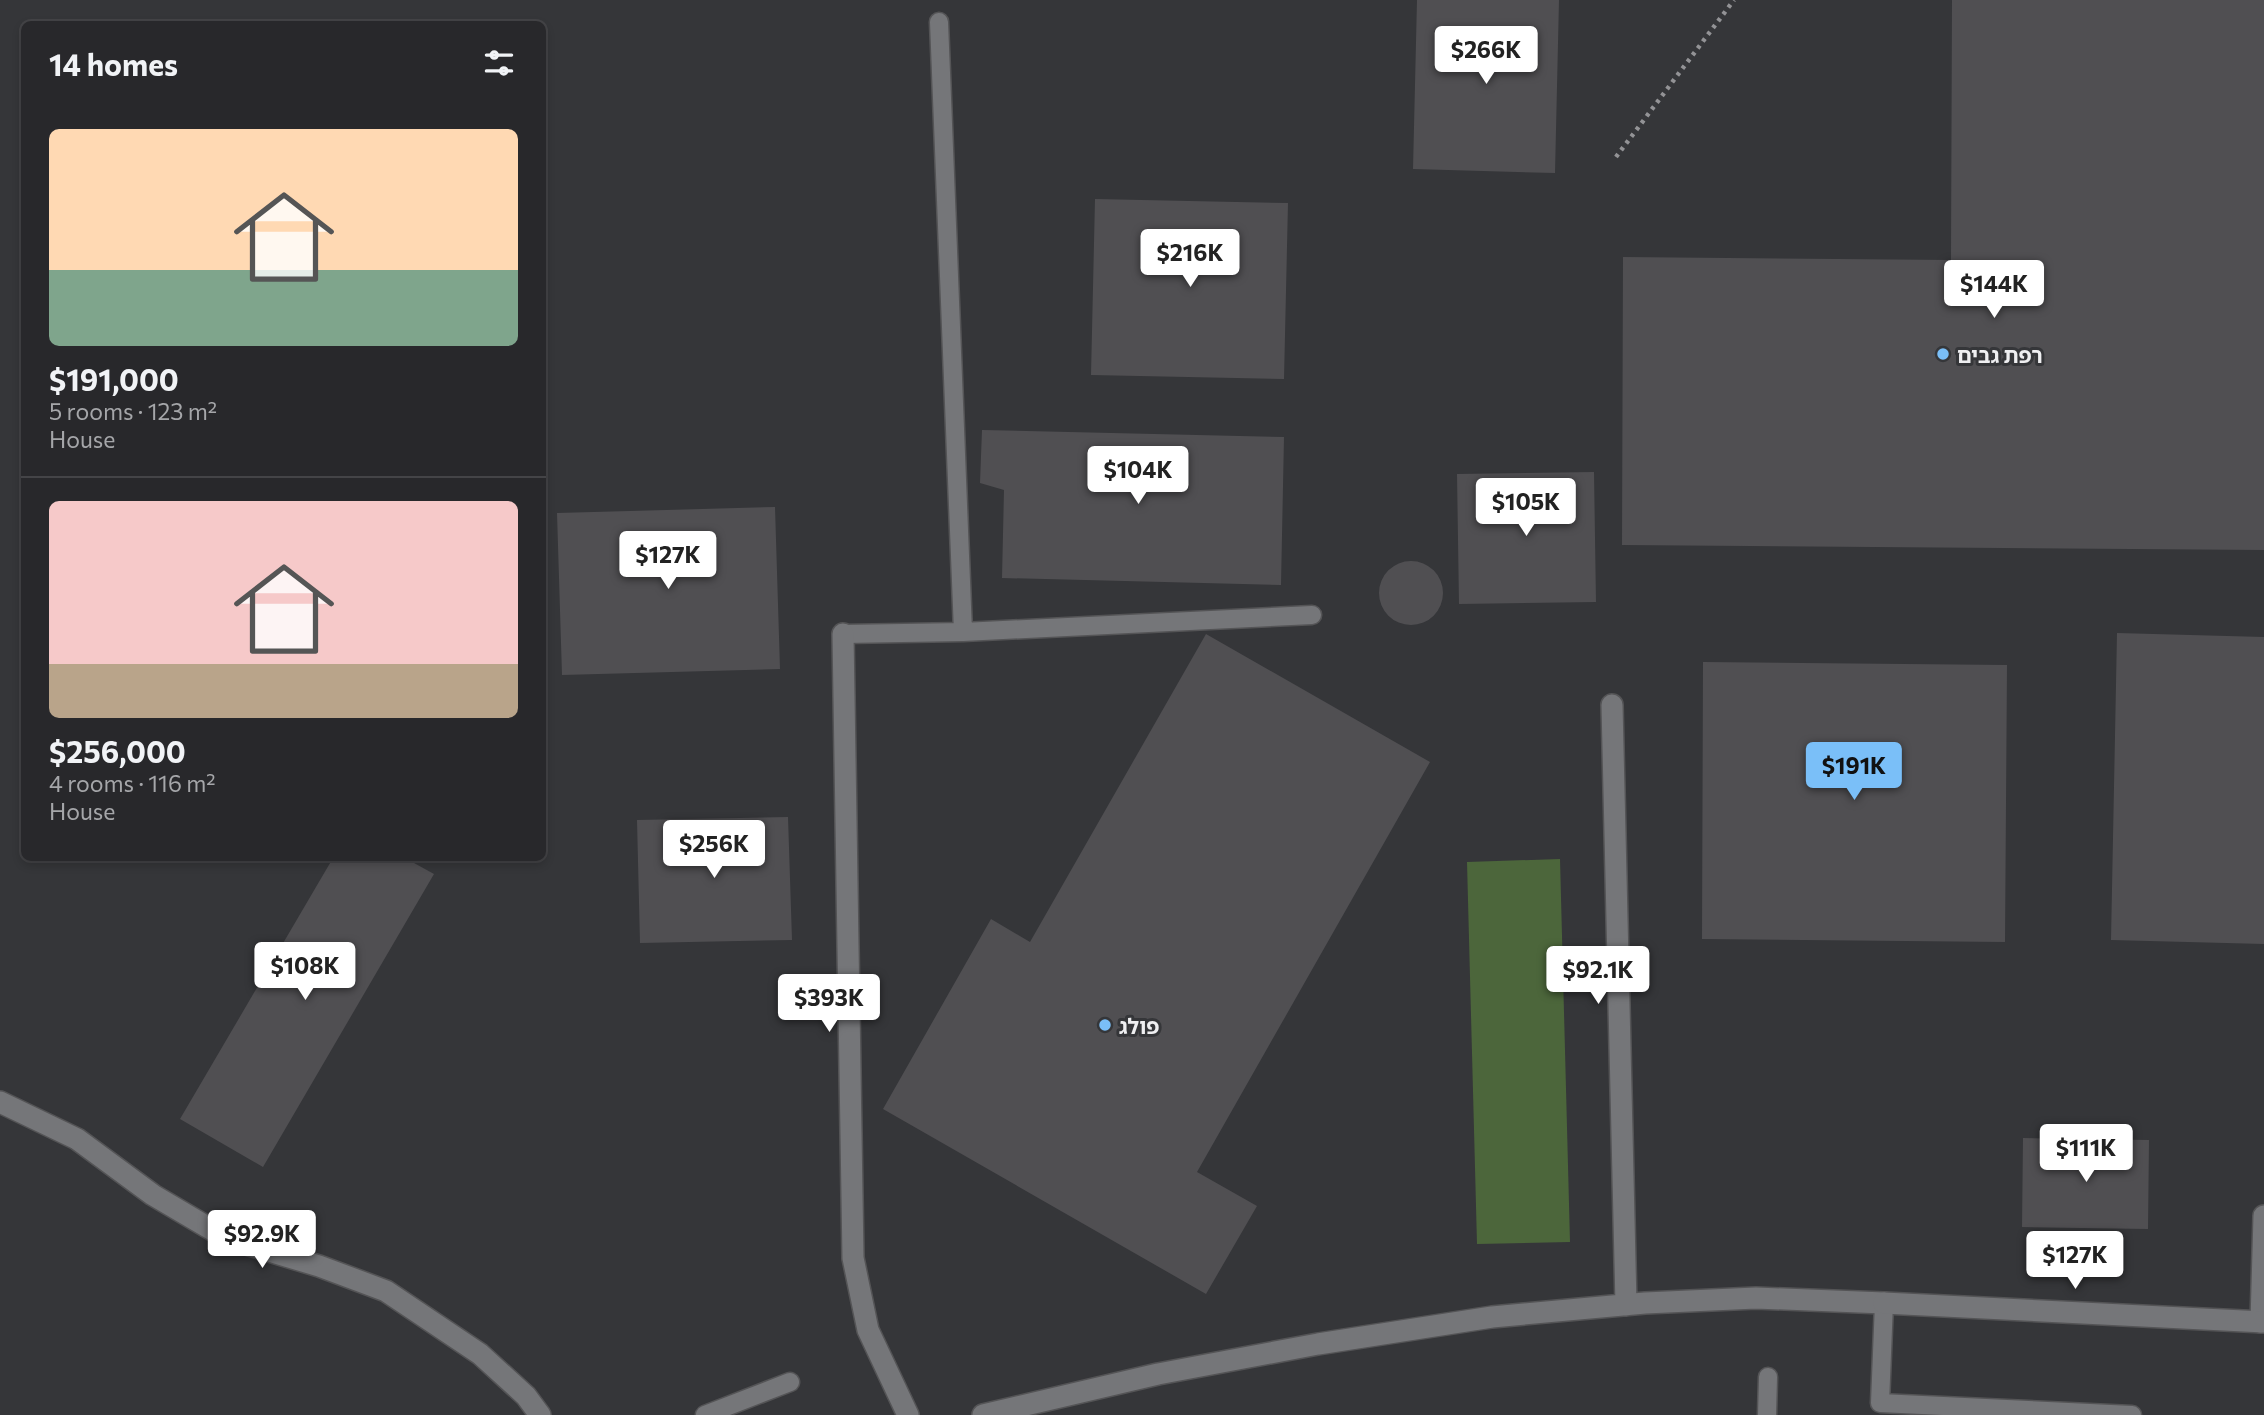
<!DOCTYPE html>
<meta charset="utf-8">
<style>
body{margin:0;font-family:Commissioner,"Noto Sans Hebrew",sans-serif;background:#343437;color:#f1f3f6;height:100vh;display:flex;flex-direction:column;font-size:26px;white-space:nowrap}
*{box-sizing:border-box;margin:0}
p{font-size:23px;color:#a5a6a9}
.icon{flex:none;width:38px;height:38px;fill:none;stroke:currentColor;stroke-width:2;stroke-linecap:round;stroke-linejoin:round}
.map{position:relative;flex:1;overflow:hidden}
.panel{position:absolute;left:21px;top:21px;width:525px;height:840px;display:flex;flex-direction:column;background:#28282b;border-radius:10px;box-shadow:0 4px 10px #0003,0 0 0 2px #444447}
.panel>*{flex:none}
.price{position:absolute;translate:-50% -60px;padding:0 16px;border-radius:7px;background:#fff;color:#222;font-size:23px;line-height:46px;filter:drop-shadow(0 2px 4px #0008)}
.price::after{content:'';position:absolute;left:50%;top:42px;width:21px;height:16px;margin-left:-10px;background:inherit;clip-path:polygon(0 0,100% 0,50% 100%)}
.price.selected{background:#7abff8;color:#111}
ul{padding:0;list-style:none}
li{display:grid;align-content:center;gap:14px;height:371px;padding:0 28px}
li+li{border-top:2px solid #444447}
li span{display:grid;place-items:center;height:217px;border-radius:10px;color:#555}
li>.icon{margin-inline-start:auto}
span .icon{width:126px;height:126px;fill:#fffc;stroke-width:1}
li b{font-size:30px}
h2{display:flex;justify-content:space-between;align-items:center;height:84px;padding:0 28px;font-size:30px}
.map>svg:first-child{display:block}
.green{fill:#4c663b}
.building{fill:#504f52}
.lines{fill:none;stroke-linecap:round;stroke-linejoin:round}
.lane-casing{stroke:#545456;stroke-width:21}
.street-casing{stroke:#545456;stroke-width:24}
.secondary-casing{stroke:#545456;stroke-width:24}
.path{stroke:#939396;stroke-width:4.5;stroke-dasharray:3.5 5;stroke-linecap:butt}
.lane{stroke:#757679;stroke-width:18}
.street{stroke:#757679;stroke-width:21}
.secondary{stroke:#757679;stroke-width:21}
.poi-dot{fill:#7abff8;stroke:#353639;stroke-width:2.5}
.labels{text-anchor:middle;dominant-baseline:central;stroke-width:6;stroke-linejoin:round;paint-order:stroke}
.poi-label{font-size:21px;font-weight:bold;fill:#efeff1;stroke:#353639;text-anchor:start}
</style>
<div class="map">
<svg width="2264" height="1415" viewBox="0 0 2264 1415">
<rect width="100%" height="100%" fill="#353639"/>
<!-- green -->
<path class="green" d="M1560,859L1570,1242L1477,1244L1467,862Z"/>
<!-- building -->
<path class="building" d="M1417,0H1559L1555,173L1413,169Z
M1952,0H2264V550L1622,545L1623,257L1951,260Z
M1095,199L1288,203L1284,379L1091,375Z
M982,430L1284,437L1281,585L1002,578L1004,490L980,483Z
M1594,472L1596,602L1459,604L1457,474Z
M775,507L780,669L562,675L557,513Z
M1379 593a32 32 0 1 1 64 0a32 32 0 1 1-64 0Z
M2117,633L2264,637V944L2111,940Z
M1206,634L1430,762L1197,1172L1257,1206L1206,1294L883,1109L991,919L1030,942Z
M1703,662L2007,665L2005,942L1702,939Z
M788,817L792,940L640,943L637,820Z
M333,858H405L434,874L263,1167L180,1119Z
M2023,1138L2149,1140L2148,1229L2022,1227Z"/>
<g class="lines">
<!-- lane casing -->
<g class="lane-casing">
<path id="lane" d="M939,22L963,632L1312,615
M843,634L963,632
M1884,1303L1880,1403L2132,1415
M705,1415L790,1382
M1767,1415L1768,1377"/>
</g>
<!-- street casing -->
<g class="street-casing">
<path id="street" d="M843,634L853,1258L868,1330L908,1415
M1612,705L1626,1305
M0,1102L77,1139L153,1195L226,1238L319,1266L386,1291L480,1354L526,1396L540,1415
M2261,1322L2264,1216
M983,1415L1158,1374L1318,1344L1492,1317L1645,1303L1756,1298L1884,1303"/>
</g>
<!-- secondary casing -->
<g class="secondary-casing">
<path id="secondary" d="M1884,1303L2264,1322"/>
</g>
<!-- path -->
<path class="path" d="M1616,157L1734,0"/>
<!-- lane -->
<use href="#lane" class="lane"/>
<!-- street -->
<use href="#street" class="street"/>
<!-- secondary -->
<use href="#secondary" class="secondary"/>
</g>
<!-- markers -->
<g class="poi-dot">
<circle cx="1943" cy="354" r="7"/>
<circle cx="1105" cy="1025" r="7"/>
</g>
<g class="labels">
<!-- poi labels -->
<g class="poi-label">
<text x="1957" y="354">רפת גבים</text>
<text x="1119" y="1025">פולג</text>
</g>
</g>
</svg>
<b class="price" style="left:1486px;top:86px">$266K</b>
<b class="price" style="left:1190px;top:289px">$216K</b>
<b class="price" style="left:1994px;top:320px">$144K</b>
<b class="price" style="left:1138px;top:506px">$104K</b>
<b class="price" style="left:1526px;top:538px">$105K</b>
<b class="price" style="left:668px;top:591px">$127K</b>
<b class="price selected" style="left:1854px;top:802px">$191K</b>
<b class="price" style="left:714px;top:880px">$256K</b>
<b class="price" style="left:305px;top:1002px">$108K</b>
<b class="price" style="left:1598px;top:1006px">$92.1K</b>
<b class="price" style="left:829px;top:1034px">$393K</b>
<b class="price" style="left:2086px;top:1184px">$111K</b>
<b class="price" style="left:262px;top:1270px">$92.9K</b>
<b class="price" style="left:2075px;top:1291px">$127K</b>
<section class="panel">
<h2>14 homes<svg class="icon" aria-label="filters" viewBox="0 0 24 24"><path d="M4 7h16M4 17h16"/><circle cx="9" cy="7" r="2"/><circle cx="15" cy="17" r="2"/></svg></h2>
<ul>
<li><span style="background:linear-gradient(#ffd9b3 65%,#7fa58c 0)"><svg class="icon" aria-label="home" viewBox="0 0 24 24"><path d="M3 11l9-7 9 7M6 9v11h12V9"/></svg></span><div><b>$191,000</b><p>5 rooms · 123 m²</p><p>House</p></div></li>
<li><span style="background:linear-gradient(#f6c9c9 75%,#b9a48a 0)"><svg class="icon" aria-label="home" viewBox="0 0 24 24"><path d="M3 11l9-7 9 7M6 9v11h12V9"/></svg></span><div><b>$256,000</b><p>4 rooms · 116 m²</p><p>House</p></div></li>
</ul>
</section>
</div>
